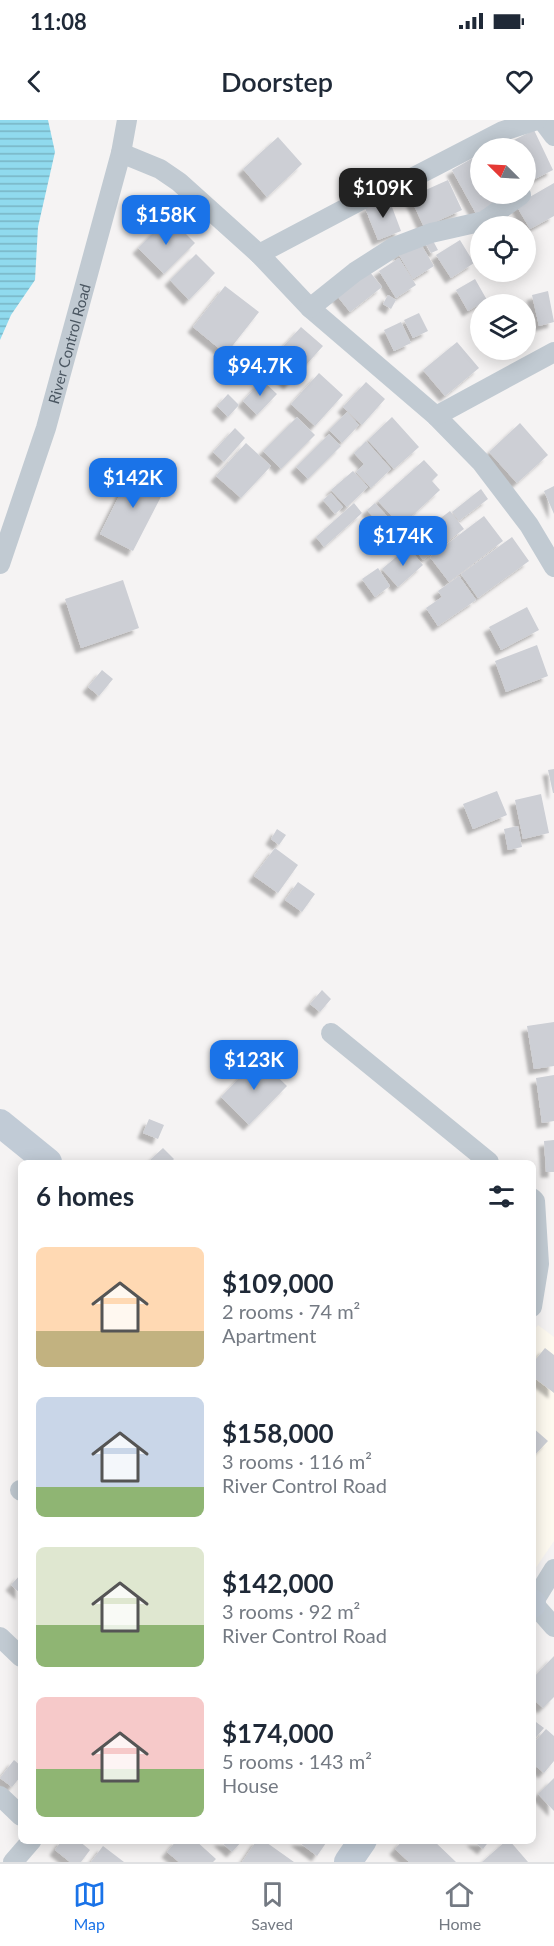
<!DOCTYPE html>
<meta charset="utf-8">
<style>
body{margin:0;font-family:Lato,sans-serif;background:#f2f2f3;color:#1f2937;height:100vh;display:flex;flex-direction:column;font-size:22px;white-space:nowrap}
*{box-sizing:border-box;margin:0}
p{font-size:20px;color:#747a83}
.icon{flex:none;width:33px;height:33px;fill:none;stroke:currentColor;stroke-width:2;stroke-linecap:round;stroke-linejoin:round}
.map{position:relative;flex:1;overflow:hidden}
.side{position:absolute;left:18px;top:1040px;width:518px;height:684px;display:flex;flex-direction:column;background:#fff;border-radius:9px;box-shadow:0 3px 15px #0003}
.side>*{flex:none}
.needle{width:39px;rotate:294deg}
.controls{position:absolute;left:470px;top:18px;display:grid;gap:12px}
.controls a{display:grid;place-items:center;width:66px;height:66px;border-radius:50%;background:#fff;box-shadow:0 3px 15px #0003;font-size:30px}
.price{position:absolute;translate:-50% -51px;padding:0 14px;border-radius:12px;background:#1a73e8;color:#fff;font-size:20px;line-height:39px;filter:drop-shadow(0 2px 3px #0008)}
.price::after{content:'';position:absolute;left:50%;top:36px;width:18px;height:14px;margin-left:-9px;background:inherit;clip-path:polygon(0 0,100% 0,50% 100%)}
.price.selected{background:#222;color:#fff}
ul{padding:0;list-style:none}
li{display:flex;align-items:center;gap:18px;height:150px;padding:0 18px}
li span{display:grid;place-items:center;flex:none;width:168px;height:120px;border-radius:9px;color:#555}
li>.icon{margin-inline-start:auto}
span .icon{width:72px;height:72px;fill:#fffc;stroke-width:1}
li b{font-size:26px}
h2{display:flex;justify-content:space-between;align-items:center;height:72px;padding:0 18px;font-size:26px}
.status{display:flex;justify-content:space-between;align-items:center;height:42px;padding:0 30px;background:#fff;direction:ltr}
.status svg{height:16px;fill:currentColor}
header{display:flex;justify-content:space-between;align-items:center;height:78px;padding:0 18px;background:#fff;font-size:27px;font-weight:600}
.tab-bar{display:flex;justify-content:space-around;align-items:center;height:84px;border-top:2px solid #e0e1e3;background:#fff;font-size:16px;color:#747a83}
.tab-bar a{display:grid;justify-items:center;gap:3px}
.tab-bar .selected{color:#1a73e8}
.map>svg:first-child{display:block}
.commercial{fill:#fdf9ef}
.water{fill:url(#water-rules)}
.building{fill:#cdcfd5;filter:url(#shadow)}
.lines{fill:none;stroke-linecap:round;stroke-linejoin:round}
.street{stroke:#c1cad2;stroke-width:20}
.secondary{stroke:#c1cbd6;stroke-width:28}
.labels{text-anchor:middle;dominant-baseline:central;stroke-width:4.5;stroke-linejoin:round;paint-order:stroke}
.street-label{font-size:15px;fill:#4a5661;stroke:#fff}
</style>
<div class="status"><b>11:08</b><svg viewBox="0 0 49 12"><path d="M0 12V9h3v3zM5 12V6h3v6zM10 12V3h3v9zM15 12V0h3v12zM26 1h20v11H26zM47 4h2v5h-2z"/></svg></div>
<header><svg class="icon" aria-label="back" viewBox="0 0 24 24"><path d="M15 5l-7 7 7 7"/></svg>Doorstep<svg class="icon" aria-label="heart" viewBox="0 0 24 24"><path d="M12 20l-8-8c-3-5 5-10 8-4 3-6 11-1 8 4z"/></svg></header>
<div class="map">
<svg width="554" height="1742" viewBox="0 0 554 1742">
<defs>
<pattern id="water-rules" width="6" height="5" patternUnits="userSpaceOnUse" patternTransform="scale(1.5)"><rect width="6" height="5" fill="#90daee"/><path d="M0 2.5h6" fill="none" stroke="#78b4c4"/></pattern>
<filter id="shadow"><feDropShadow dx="-5.5" dy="5.5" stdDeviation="1.5" flood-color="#0004"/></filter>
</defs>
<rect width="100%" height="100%" fill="#f5f3f3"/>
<!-- commercial -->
<path class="commercial" d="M538,1205L554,1217V1421L533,1452L532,1212Z"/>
<!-- water -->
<path class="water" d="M0,0H48L55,32L38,107L35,160L11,195L0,220Z"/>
<!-- building -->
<path class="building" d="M534,10L553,50L527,63L525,58V28H510L508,23Z
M278,17L302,44L267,77L243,49Z
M480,34V74H503L508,82L479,99L452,50Z
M448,60L462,90L424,107L410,77Z
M554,63V96L530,109L516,85Z
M389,79L401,111L378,120L365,88Z
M169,97L195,123L164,154L138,128Z
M514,98L516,106H489Z
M431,117L438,130L431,133L424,121Z
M460,120L474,143L451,158L436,135Z
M419,121L434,146L413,159L398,133Z
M196,134L215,153L189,180L170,160Z
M399,138L416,165L396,178L379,151Z
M365,146L382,167L350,192L334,172Z
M475,159L487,180L468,191L456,170Z
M225,166L259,192L226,234L193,207Z
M548,171L554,202L539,206L532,175Z
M388,175L396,180L391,189L383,184Z
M419,193L428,211L413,218L404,200Z
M401,202L411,223L394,231L384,210Z
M301,207L323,226L289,264L267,244Z
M457,222L479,248L445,276L423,250Z
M319,253L343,275L315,306L291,284Z
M262,260L277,274L257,295L243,281Z
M366,262L385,279L362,305L343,287Z
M228,274L239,285L228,297L217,286Z
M347,292L359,305L342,323L329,310Z
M297,297L315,315L281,349L263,331Z
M392,297L419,327L394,349L368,320Z
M520,303L548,335L517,363L489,332Z
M235,308L245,318L224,342L213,332Z
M329,314L341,326L308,359L296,347Z
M366,321L391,349L371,368L356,352L364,344L354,333Z
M246,323L271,346L241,378L216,356Z
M424,340L438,355L432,361L440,370L401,406L378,381Z
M133,348L167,365L133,431L100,414Z
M353,351L368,367L347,387L331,370Z
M554,366V394L544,371Z
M481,369L488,379L459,401L452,392Z
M331,373L343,387L335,394L323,380Z
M354,383L362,393L324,427L316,417Z
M375,383L397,407L389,414L367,390Z
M450,391L464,409L423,440L409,422Z
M484,396L503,421L449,462L430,437Z
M512,417L529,441L478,478L461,454Z
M408,427L423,445L398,467L382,449Z
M378,448L390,466L375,477L362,459Z
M459,456L476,480L438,506L426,488L442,477L438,471Z
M123,460L139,508L81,528L65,479Z
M527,487L539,510L501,530L489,507Z
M537,525L548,556L506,572L495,541Z
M102,550L113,559L99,576L88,567Z
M554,649V673H553L548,650Z
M497,671L507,695L473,709L463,684Z
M541,674L549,713L523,719L515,680Z
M518,706L522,727L508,730L504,709Z
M277,709L286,715L279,725L271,719Z
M275,728L298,745L278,773L254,756Z
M298,762L315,774L302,792L285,780Z
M322,870L331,879L320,892L310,884Z
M554,902V946L534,949L527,906Z
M258,938L287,966L249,1005L221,977Z
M554,955V1001L542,1003L536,958Z
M149,999L164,1005L158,1019L143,1013Z
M554,1020V1052H546L544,1021Z
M163,1028L174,1039L171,1042H148Z
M545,1228L554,1235V1273L532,1256V1244Z
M532,1307L548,1321L532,1338Z
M21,1454V1474L11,1465Z
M554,1536V1577L543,1588L532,1578V1559Z
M532,1599L544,1608L532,1622Z
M546,1609L554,1616V1641L544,1653L532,1643V1625Z
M14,1640L21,1646V1656L12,1667L0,1658Z
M554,1658V1691L538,1674Z
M62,1720H78L90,1730L81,1742H70L55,1730Z
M177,1720H195L216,1739L213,1742H179L167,1732Z
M219,1720H243L232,1732Z
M257,1720H263L294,1742H242Z
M296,1720H328L317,1736Z
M403,1720H433L456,1742H409L395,1729Z
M472,1720H490L483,1729Z
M507,1720H509L528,1742H482Z
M103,1726L124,1742H91Z"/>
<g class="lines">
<!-- street -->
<g class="street">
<path d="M542,0L554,16"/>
<path d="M121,33L160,49L179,62L259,134L310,188L436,296L481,342L529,405L554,447"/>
<path d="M259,134L369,76L412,58L503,11L537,0"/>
<path d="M310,188L355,152L394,127L431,113L484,101L521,75"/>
<path d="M436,296L554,232"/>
<path id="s1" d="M0,444L46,308L121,33L127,0"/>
<path d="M331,913L489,1042"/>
<path d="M532,1078L535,1081L539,1144L532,1187"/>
<path d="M20,1370L21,1371"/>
<path d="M554,1449L533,1483L554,1507"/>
<path d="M0,1517L21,1537"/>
<path d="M0,1676L21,1696"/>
<path d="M13,1742L32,1720"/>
</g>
<!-- secondary -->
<path class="secondary" d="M0,1003L48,1042
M532,1483V1484
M348,1742L363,1720"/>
</g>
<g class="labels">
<!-- street labels -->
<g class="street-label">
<text stroke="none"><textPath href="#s1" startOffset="231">River Control Road</textPath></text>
</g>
</g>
</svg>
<div class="controls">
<a><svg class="needle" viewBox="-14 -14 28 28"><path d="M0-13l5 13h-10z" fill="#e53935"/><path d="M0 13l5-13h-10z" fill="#747a83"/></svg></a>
<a><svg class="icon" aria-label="locate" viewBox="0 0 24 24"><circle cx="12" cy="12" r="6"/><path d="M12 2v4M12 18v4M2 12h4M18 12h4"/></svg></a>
<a><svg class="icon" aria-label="layers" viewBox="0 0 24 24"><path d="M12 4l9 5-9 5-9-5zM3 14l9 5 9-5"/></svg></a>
</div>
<b class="price selected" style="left:383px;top:99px">$109K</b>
<b class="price" style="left:166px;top:126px">$158K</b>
<b class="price" style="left:260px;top:277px">$94.7K</b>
<b class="price" style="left:133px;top:389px">$142K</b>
<b class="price" style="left:403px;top:447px">$174K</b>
<b class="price" style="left:254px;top:971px">$123K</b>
<section class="side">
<h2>6 homes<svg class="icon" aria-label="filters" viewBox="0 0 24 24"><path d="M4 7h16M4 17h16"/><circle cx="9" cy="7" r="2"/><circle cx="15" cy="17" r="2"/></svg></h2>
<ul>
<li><span style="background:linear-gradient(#ffd9b3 70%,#c2b280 0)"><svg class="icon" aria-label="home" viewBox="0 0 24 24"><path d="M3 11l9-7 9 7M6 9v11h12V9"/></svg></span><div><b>$109,000</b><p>2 rooms · 74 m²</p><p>Apartment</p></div></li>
<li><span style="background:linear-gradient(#c9d6e8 75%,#8fb573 0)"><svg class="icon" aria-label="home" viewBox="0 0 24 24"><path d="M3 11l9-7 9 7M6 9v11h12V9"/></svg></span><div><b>$158,000</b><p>3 rooms · 116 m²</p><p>River Control Road</p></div></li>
<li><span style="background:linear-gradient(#dfe7d0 65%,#8fb573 0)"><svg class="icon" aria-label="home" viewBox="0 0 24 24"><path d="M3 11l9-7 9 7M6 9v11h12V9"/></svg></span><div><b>$142,000</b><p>3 rooms · 92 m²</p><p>River Control Road</p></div></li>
<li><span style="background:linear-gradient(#f6c9c9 60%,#8fb573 0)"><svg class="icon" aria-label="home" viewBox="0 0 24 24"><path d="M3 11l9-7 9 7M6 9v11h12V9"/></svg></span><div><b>$174,000</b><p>5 rooms · 143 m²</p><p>House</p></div></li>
</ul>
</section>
</div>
<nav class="tab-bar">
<a class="selected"><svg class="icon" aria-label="map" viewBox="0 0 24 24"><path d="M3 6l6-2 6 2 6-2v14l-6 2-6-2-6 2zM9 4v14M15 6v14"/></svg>Map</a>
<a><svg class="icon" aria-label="saved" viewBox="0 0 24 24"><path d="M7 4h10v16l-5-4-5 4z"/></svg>Saved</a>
<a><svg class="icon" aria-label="home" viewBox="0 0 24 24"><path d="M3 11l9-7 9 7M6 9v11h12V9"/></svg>Home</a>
</nav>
